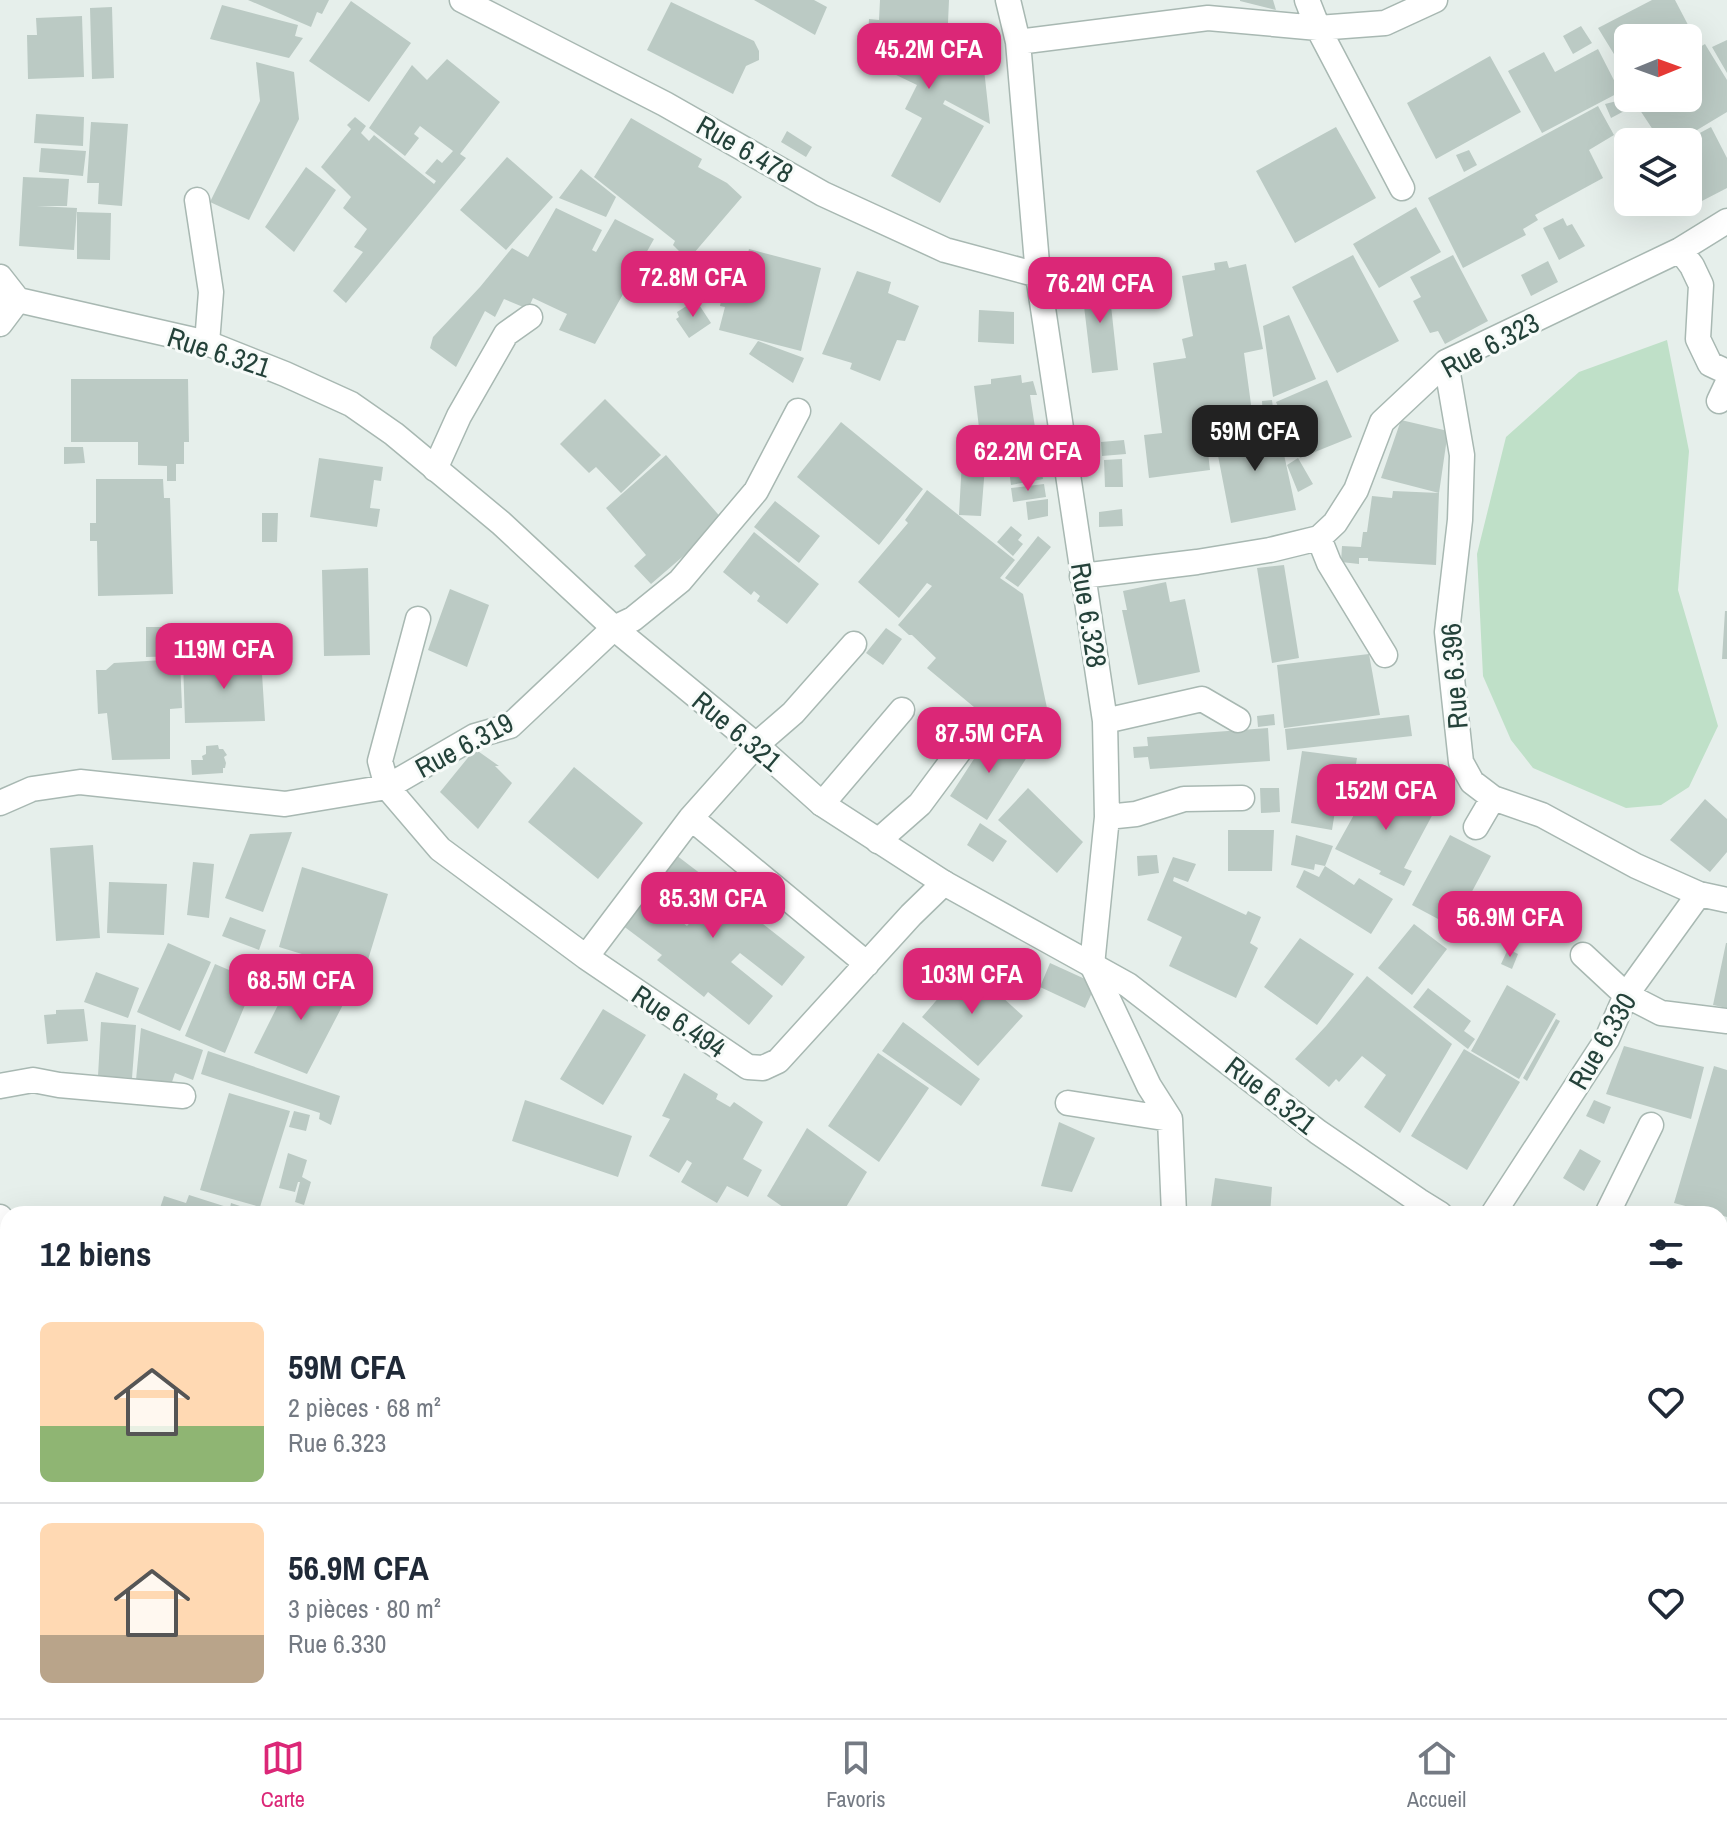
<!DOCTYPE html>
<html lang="fr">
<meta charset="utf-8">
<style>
body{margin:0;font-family:"Archivo Narrow",sans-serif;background:#f2f2f3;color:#1f2937;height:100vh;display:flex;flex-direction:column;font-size:30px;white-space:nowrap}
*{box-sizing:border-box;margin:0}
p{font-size:26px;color:#747a83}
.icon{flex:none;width:44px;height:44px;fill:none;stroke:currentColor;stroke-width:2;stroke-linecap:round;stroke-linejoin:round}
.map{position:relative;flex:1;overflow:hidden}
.drawer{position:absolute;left:0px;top:1206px;width:1728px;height:512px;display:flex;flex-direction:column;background:#fff;border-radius:24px 24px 0 0;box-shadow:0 8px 32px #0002}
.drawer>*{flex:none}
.needle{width:52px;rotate:89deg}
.fabs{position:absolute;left:1614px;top:24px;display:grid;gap:16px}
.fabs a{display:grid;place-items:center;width:88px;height:88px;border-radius:12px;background:#fff;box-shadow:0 8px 32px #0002;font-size:40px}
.price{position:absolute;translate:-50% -68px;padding:0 18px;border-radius:16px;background:#db2777;color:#fff;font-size:26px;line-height:52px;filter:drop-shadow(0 2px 4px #0008)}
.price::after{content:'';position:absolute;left:50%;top:48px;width:24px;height:18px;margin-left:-12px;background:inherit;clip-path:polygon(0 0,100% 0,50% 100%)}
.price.current{background:#222;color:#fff}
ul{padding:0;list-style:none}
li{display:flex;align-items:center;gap:24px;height:200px;padding:0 40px}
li+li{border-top:2px solid #e0e1e3}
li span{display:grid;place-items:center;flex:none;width:224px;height:160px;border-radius:12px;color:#555}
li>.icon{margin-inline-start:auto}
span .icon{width:96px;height:96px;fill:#fffc;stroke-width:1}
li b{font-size:34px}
h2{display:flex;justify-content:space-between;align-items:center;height:96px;padding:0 40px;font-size:34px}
.tabs{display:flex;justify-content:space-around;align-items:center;height:112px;border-top:2px solid #e0e1e3;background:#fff;font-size:22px;color:#747a83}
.tabs a{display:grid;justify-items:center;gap:4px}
.tabs .current{color:#db2777}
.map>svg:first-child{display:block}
.green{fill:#bfe0c8}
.building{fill:#bbcac4}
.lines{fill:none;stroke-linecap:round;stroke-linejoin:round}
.minor-casing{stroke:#a8b8b2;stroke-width:27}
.tertiary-casing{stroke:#a8b8b2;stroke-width:27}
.minor{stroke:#fff;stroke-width:24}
.tertiary{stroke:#fff;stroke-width:24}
.labels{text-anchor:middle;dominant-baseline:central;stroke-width:6;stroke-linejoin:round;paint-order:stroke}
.street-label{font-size:28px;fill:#24423a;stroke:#f7fbf9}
</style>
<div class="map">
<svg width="1727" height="1718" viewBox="0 0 1727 1718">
<rect width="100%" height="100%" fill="#e6efeb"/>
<!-- green -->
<path class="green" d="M1667,340L1689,451L1678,590L1718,726L1689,787L1661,805L1626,808L1533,768L1511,740L1483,676L1477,554L1506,437L1579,372Z"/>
<!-- building -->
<path class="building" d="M248,0H329L322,14L317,12L311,27Z
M754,0H814L827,7L815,35Z
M880,0H949L946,68L984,69L990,124L945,100L943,104L984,126L940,203L891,176L922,118L905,109L917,85L867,61L869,19L879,20Z
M1240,0H1273L1276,10L1240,1Z
M1652,0H1675L1697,42L1688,47V38H1628V77L1598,28Z
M351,1L411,43L369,102L309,61Z
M671,2L754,41L759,51V60L746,66L733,94L647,50Z
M222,5L298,25L295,36L303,38L289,58L210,39Z
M112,7L114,78L92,79L90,8Z
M82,16L84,77L28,79L27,35H37L36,18Z
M1581,26L1592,43L1573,54L1563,36Z
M1727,40V73L1712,47Z
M1705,44L1727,80V112L1677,142H1661L1632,98H1688V54Z
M1598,49L1620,92L1542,133L1508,71L1544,52L1555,72Z
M1490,56L1521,112L1436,159L1407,103Z
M447,59L500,102L460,154L466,158L346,303L333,291L363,252L354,247L367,229L343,208L351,197L321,167L351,129L347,125L355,117L366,126L361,133L369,141L374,135L434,184L436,181L425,173L437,159L442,163L453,151L420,126L414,134L419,138L405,156L369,128L412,65L427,80Z
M256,62L294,72L299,119L249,220L210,202L260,101Z
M1629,98L1630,108L1611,118L1605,104Z
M1598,106L1614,135L1589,150L1603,178L1535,215L1538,220L1523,229L1526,235L1463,268L1428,198Z
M36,114L84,117L83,146L34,143Z
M631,118L702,159L698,167L727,183L742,197L688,260L673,245L675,241L594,177Z
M91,122L128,124L122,206L98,204L99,183H87Z
M1336,127L1376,198L1295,243L1256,171Z
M1711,127L1727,158V188L1700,202L1688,179V142H1683Z
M787,131L812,147L806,157L781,142Z
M41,148L86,151L83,176L39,172Z
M1469,150L1477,165L1464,172L1456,155Z
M507,157L553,197L506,250L460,210Z
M306,167L336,190L294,252L265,227Z
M581,169L616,197L606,217L559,198Z
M23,177L69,179L67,206H37L77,208L74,250L19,246Z
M1416,207L1441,252L1379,288L1353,244Z
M556,208L602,230L592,250L596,252L615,219L654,239L595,344L559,330L567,314L533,298L528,309L504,299L495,317L485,311L456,367L430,348L433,337L480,287L512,248L528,257Z
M77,212L111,213L110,260L77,259Z
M1563,218L1567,226L1572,224L1585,246L1559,260L1543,228Z
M749,249L821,268L801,351L719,330L725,307L720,306L729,266L744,269Z
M1353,255L1399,341L1337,373L1292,287Z
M1453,255L1488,321L1445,344L1438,331L1430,333L1413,301L1421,297L1410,277Z
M1227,261L1229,268L1246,264L1263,349L1244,353L1253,419L1205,426L1210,470L1149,478L1144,435L1162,433L1153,363L1186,358L1182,339L1193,336L1182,276L1215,270L1214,263Z
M1548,261L1558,282L1531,296L1521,275Z
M857,271L891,282L888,293L919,306L905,341L897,340L880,381L850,369L852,363L822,354Z
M1108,278L1118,370L1092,373L1081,281Z
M696,300L711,323L689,338L676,319L679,317L677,312Z
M979,310L1014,312V344L978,342Z
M1289,315L1316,379L1273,397L1263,326Z
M758,341L804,358L793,383L749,354Z
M1021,375L1022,383L1033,381L1037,395H1030L1043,479L1011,485L1008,463L985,467L981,516L959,515L962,460L983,461L974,386L991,384V379Z
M71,379H188L189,442H184V464H176V481H167V466L138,465V442H71Z
M1327,380L1352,437L1300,458L1276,402Z
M605,399L661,455L621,493L596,467L589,473L560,444Z
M1272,400L1274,417L1263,418L1262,401Z
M1401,420L1448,431L1439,493L1436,565L1368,561V558H1359V564L1341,562L1342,546L1361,547L1363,532H1367L1372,496L1392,498L1393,491L1439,493L1381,478Z
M841,422L923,489L879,545L797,477Z
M1277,422L1296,510L1231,523L1214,435Z
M1124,440L1126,454L1102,456L1101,442Z
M64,447H83L85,463L64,464Z
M666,455L724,521L651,584L634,566L646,555L606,508Z
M319,458L383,467L381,481L374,480L370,508L380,509L377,527L310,517Z
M1298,458L1313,484L1298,492L1287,465Z
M1122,459L1123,487H1105L1104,460Z
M96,479H163L164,498H170L173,594L98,596L97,541H90V523H96Z
M1044,484L1046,497L1013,502L1011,488Z
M927,490L1015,560L1000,578L1023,594L1055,746L1030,749L986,717L927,668L936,658L912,635H909L898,625L932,586L927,583L899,618L858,582L908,523L905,520Z
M1048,499V516L1028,520L1026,502Z
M775,501L820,536L799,563L754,527Z
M1122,509L1123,526L1099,527V512Z
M262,513H278L277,542H262Z
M1011,526L1022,535L1018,540L1023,544L1013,556L997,542Z
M754,532L819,584L787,624L757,601L760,596L754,591L751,595L723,572Z
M1038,536L1051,547L1018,587L1005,578Z
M1284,565L1299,658L1272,663L1257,568Z
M368,568L370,655L324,656L322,570Z
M1166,582L1170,602L1185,599L1200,672L1138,685L1122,610H1127L1123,591Z
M450,589L489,605L467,667L428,650Z
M1725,611H1727V659H1722Z
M146,627H186L187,656L146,657Z
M886,628L902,639L883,665L866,653Z
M1369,654L1380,715L1284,728L1277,665Z
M261,658L265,721L185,723L183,661Z
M180,659L182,708L170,709V759L112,760L107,713L98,714L96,670H106L114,663Z
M1274,714L1275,725L1258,727L1257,716Z
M1409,715L1412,736L1287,750L1285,729Z
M1268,728L1270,761L1150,769L1148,757L1134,758L1133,747L1148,746L1147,737Z
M992,731L1029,754L987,820L950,796Z
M218,745L219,749H223L227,755L224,757L226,763L225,768H223V773L192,775L191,760H203L202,756L206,754V746Z
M475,749L499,766H495L512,783L478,829L440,792Z
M1302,751L1357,758L1349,806L1336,805L1332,830L1291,823Z
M574,767L643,823L598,879L528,822Z
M1371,784L1392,795L1396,790L1435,810L1404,868L1412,871L1404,886L1379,874L1381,871L1335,849Z
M1028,788L1083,842L1057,873L998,820Z
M1260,788H1279L1280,812L1261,813Z
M1705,799L1727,819V852L1710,872L1670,840Z
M980,823L1007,841L993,862L967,845Z
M1228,830H1274L1272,871H1228Z
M292,832L263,912L225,898L250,834Z
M1296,835L1333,846L1325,866L1315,864L1314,870L1291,865Z
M1450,835L1491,856L1453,927L1412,905Z
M93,845L100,938L56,941L50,848Z
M676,855L718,887L722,883L767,917L763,924L805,957L782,986L740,953L731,962L773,996L749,1025L708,992L704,997L657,960L662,955L622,925L644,893L687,926L695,917L657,885H650Z
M1157,855L1159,873L1138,876L1137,856Z
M1173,857L1196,864L1188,882L1174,877L1173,881L1246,915L1248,911L1261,917L1250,943L1258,948L1236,998L1169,966L1182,937L1147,920Z
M193,862L214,864L209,918L187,915Z
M1325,866L1354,885L1359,878L1393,899L1371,934L1296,887L1304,870L1319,877Z
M302,867L388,894L364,973L279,947Z
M109,882L167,884L164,935L107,933Z
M230,917L266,930L259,950L222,936Z
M1414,924L1447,949L1412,995L1378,968Z
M1300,938L1354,974L1317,1025L1264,987Z
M168,943L211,962L180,1031L137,1012Z
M1726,943H1727V1008L1713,1005Z
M1508,949L1518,954L1512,969L1501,964Z
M1050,963L1096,984L1085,1008L1040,987Z
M215,964L255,981L225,1053L185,1036Z
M967,965L1023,1016L978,1066L922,1017Z
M296,969L348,995L307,1074L254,1053Z
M96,972L139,988L128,1018L84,1002Z
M1367,976L1452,1044L1400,1133L1364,1107L1386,1075L1362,1056L1339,1082L1336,1079L1329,1087L1295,1059L1326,1026Z
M1507,985L1556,1014L1519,1079L1471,1051Z
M1428,988L1471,1021L1464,1031L1475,1039L1468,1049L1413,1007Z
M84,1009L88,1041L47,1044L44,1015L56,1014V1010Z
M603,1009L646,1035L603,1105L560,1079Z
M1556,1019L1560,1021L1527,1081L1523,1078Z
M101,1022L136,1025L132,1078L98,1076Z
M903,1022L980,1079L961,1106L882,1051Z
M141,1028L203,1050L193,1080L175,1073L169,1091L136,1080Z
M1624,1046L1704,1067L1691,1119L1606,1094Z
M1464,1049L1520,1082L1467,1170L1411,1136Z
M208,1051L340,1096L331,1125L319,1119L320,1113L201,1074Z
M878,1053L929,1088L879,1162L828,1126Z
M1714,1066L1727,1070V1217L1674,1203Z
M684,1073L718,1094L716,1099L730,1107L734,1102L763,1122L743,1159L762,1170L748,1197L727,1186L717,1203L681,1182L692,1163L687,1160L679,1173L649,1156L670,1119L662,1116Z
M229,1093L290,1111L260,1207L200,1190Z
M525,1100L632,1136L618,1177L512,1141Z
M1594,1100L1611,1107L1604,1124L1586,1116Z
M294,1111L310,1115L306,1131L289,1127Z
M1059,1122L1095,1138L1072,1192L1041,1186Z
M807,1128L867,1172L842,1214H793L767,1196Z
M1580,1149L1601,1161L1584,1191L1563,1178Z
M288,1153L307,1160L302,1177L311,1182L304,1205L295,1202L300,1182H298L295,1192L279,1188Z
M1215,1178L1272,1187L1270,1214H1210Z
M189,1195L230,1208L231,1203L249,1209L248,1214H158L164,1196L186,1203Z
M1722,1275L1727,1277V1307L1721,1327L1720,1282Z
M1720,1354L1727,1356V1430L1720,1428Z
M1720,1629L1727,1632V1718H1682L1685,1710H1720Z
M547,1710H595V1714L633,1715V1718H546Z
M760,1710H891V1718H760Z
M898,1710H923V1717H898Z
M1035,1710H1145L1144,1718H1034Z
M1181,1710H1251V1718H1181Z
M1362,1710H1396L1395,1718H1361Z
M1432,1710H1482L1481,1718H1432Z
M1491,1710H1596L1595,1718H1490Z
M1637,1710H1667L1665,1718H1635Z"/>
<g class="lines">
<!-- minor casing -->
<g class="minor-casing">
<path id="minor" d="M462,0L665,104L823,194L945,250L1038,275
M1008,0L1018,42L1038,275L1105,721L1107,817L1092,965L1149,1086L1170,1119L1174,1214
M1307,0L1318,28L1402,188
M1018,42L1208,18L1318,28L1385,23L1435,0
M197,200L211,292L207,343
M1680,250L1692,266L1701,285L1698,339L1710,364L1727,372
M0,293L18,300L0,324
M1446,362L1462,455L1460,520L1447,632L1461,762L1472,782L1493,798L1542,815L1636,866L1699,894
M1719,401L1727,384
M435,469L459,416L506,334L530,317
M1319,538L1329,563L1385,655
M1082,576L1197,562L1270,550L1319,538L1335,523L1356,490L1382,422L1446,362L1680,250L1727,221
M418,619L380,761L387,787L440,849L586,957L748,1067L763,1068L778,1061L911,915L944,883
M1105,721L1202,699L1238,720
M0,803L32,789L80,782L285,804L387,787L475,736L510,726L614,628L633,619L680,581L756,491L798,411
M822,804L902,710
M1107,817L1136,814L1184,799L1242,798
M691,818L867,964
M1476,827L1493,798
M878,841L920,804L966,742
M1583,955L1626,995L1661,1013L1727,1021
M586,957L691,818L756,745L793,713L854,644
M0,1086L33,1080L59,1085L183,1096
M1068,1103L1170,1119
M1493,1214L1607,1039L1626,995L1699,894L1727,900
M1607,1214L1651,1125
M0,1217V1274
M1720,1240L1727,1242
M0,1321L8,1323
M0,1341L6,1406L8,1718
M679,1718V1710
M1402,1718V1710
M1419,1718L1420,1710
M1619,1718L1620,1710"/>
</g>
<!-- tertiary casing -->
<g class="tertiary-casing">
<path id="tertiary" d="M0,277L18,300L207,343L285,374L351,404L394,434L501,523L614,628L756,745L822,804L944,883L1128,985L1318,1132L1419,1201L1440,1214
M1720,1490L1727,1496"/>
</g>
<!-- minor -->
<use href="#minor" class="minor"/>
<!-- tertiary -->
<use href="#tertiary" class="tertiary"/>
</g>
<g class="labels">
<!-- street labels -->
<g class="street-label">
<text transform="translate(745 149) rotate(30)">Rue 6.478</text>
<text transform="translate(1490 345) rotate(-28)">Rue 6.323</text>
<text transform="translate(219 352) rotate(18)">Rue 6.321</text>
<text transform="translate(1089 615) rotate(81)">Rue 6.328</text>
<text transform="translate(1454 676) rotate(-94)">Rue 6.396</text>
<text transform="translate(737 731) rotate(40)">Rue 6.321</text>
<text transform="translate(464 745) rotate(-28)">Rue 6.319</text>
<text transform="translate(679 1021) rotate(34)">Rue 6.494</text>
<text transform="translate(1602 1041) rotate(-60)">Rue 6.330</text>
<text transform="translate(1271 1095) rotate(38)">Rue 6.321</text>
</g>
</g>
</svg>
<div class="fabs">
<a><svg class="needle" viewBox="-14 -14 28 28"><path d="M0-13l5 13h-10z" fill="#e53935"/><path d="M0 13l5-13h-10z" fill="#747a83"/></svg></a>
<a><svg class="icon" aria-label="layers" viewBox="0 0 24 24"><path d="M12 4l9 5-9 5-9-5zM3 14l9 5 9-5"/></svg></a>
</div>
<b class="price" style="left:929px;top:91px">45.2M CFA</b>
<b class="price" style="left:693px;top:319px">72.8M CFA</b>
<b class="price" style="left:1100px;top:325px">76.2M CFA</b>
<b class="price current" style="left:1255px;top:473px">59M CFA</b>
<b class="price" style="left:1028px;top:493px">62.2M CFA</b>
<b class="price" style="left:224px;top:691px">119M CFA</b>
<b class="price" style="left:989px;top:775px">87.5M CFA</b>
<b class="price" style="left:1386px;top:832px">152M CFA</b>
<b class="price" style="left:713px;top:940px">85.3M CFA</b>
<b class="price" style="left:1510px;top:959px">56.9M CFA</b>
<b class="price" style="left:972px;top:1016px">103M CFA</b>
<b class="price" style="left:301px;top:1022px">68.5M CFA</b>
<section class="drawer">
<h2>12 biens<svg class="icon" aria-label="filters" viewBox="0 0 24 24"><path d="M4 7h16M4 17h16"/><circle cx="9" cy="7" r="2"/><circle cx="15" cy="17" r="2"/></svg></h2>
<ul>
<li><span style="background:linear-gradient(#ffd9b3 65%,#8fb573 0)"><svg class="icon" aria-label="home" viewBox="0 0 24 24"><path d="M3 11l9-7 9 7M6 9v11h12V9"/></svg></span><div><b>59M CFA</b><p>2 pièces · 68 m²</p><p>Rue 6.323</p></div><svg class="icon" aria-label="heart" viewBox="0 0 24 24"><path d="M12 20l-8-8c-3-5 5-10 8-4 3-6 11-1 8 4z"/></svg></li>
<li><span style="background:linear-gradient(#ffd9b3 70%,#b9a48a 0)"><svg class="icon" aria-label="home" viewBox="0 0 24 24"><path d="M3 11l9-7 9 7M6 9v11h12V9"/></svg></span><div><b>56.9M CFA</b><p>3 pièces · 80 m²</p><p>Rue 6.330</p></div><svg class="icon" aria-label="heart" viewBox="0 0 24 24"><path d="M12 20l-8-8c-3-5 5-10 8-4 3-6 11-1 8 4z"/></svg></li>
</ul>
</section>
</div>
<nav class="tabs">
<a class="current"><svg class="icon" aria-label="map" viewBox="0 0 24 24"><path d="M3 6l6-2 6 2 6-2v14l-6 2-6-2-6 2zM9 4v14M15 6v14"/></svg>Carte</a>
<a><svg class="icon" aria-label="saved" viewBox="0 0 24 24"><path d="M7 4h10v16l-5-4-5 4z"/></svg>Favoris</a>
<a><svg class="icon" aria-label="home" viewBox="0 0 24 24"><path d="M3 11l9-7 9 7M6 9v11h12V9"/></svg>Accueil</a>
</nav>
